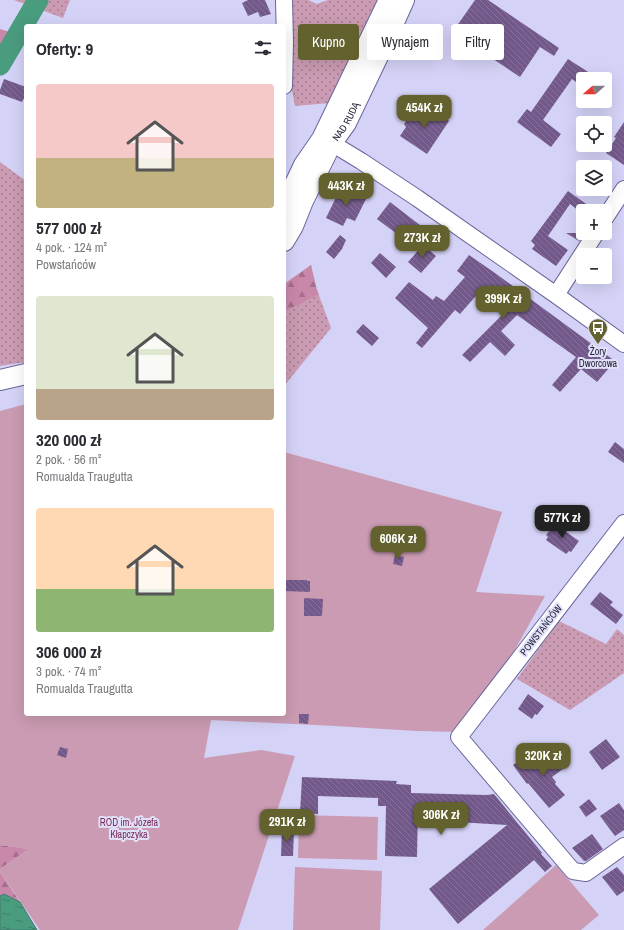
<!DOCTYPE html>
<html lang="pl">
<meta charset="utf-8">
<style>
body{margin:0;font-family:"Archivo Narrow",sans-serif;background:#f2f2f3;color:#2b2b33;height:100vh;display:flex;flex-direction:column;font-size:15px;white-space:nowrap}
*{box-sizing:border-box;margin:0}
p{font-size:13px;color:#7c7c81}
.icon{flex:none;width:22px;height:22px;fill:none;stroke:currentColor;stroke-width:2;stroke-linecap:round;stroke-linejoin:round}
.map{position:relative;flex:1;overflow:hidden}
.side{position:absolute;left:24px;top:24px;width:262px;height:692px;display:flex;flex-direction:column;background:#fff;border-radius:4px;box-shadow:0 4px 16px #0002}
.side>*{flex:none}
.banner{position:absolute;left:298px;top:24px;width:266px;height:36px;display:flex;gap:8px}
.needle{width:26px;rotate:250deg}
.controls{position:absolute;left:576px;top:72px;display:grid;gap:8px}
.controls a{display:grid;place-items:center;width:36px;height:36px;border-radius:4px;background:#fff;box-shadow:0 4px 16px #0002;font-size:20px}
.price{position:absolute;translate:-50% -34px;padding:0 9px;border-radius:8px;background:#63622f;color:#fff;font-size:13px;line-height:26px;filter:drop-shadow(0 1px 2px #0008)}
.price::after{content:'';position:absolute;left:50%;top:24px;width:12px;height:9px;margin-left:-6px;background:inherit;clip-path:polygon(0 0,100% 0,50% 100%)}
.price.active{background:#222;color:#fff}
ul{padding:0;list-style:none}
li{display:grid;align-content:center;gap:8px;height:212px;padding:0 12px}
li span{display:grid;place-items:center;height:124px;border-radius:4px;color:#555}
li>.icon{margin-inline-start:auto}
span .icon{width:72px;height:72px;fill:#fffc;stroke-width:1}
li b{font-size:17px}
h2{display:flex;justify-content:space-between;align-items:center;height:48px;padding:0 12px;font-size:17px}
.chip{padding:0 14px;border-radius:4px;background:#fff;box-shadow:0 4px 16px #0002;font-size:14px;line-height:36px}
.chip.active{background:#63622f;color:#fff}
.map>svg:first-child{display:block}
.grass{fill:url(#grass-dots)}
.forest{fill:url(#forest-firs)}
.garden{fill:#ca9bb2}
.water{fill:url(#water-ripples);stroke:#40786a}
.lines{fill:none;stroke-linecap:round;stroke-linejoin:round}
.river{stroke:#4a9c7e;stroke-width:21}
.building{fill:url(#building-back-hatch)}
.minor-casing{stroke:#6a659b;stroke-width:18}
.major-casing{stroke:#6a659b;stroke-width:22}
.minor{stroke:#fff;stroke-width:16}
.major{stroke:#fff;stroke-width:20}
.labels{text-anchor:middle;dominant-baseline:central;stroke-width:4;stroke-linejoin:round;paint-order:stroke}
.street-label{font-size:10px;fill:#27253c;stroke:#e1e1f9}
.poi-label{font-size:10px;fill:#27253c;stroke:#e1e1f9}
.park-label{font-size:10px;fill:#7a2b59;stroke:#e1e1f9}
</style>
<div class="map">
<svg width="624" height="930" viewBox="0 0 624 930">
<defs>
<pattern id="grass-dots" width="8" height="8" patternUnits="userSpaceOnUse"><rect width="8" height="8" fill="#ca9bb2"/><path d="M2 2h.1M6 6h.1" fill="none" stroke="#a47e92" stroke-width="1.8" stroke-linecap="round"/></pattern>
<pattern id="forest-firs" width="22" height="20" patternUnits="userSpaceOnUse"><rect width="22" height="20" fill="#c987a9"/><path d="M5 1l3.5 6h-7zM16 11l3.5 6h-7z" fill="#a36e8b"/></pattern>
<pattern id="water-ripples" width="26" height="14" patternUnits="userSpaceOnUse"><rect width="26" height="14" fill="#4a9c7e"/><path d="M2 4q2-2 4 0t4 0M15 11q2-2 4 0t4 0" fill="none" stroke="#3e7f68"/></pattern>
<pattern id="building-back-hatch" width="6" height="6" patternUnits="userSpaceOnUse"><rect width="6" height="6" fill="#73598b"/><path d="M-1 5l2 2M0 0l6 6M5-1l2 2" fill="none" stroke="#867299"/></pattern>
</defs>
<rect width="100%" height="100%" fill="#d4d2f6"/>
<!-- grass -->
<path class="grass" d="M14,0H70L63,18Z
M290,0H308L317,4L328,0H380L330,103L295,106L291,85Z
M0,162L26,181V363H19L0,366Z
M317,290L331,328L284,386V313L297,306Z
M559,621L606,644L617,629L624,635V673L570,710L517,679Z"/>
<!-- forest -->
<path class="forest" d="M0,29L13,33L0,57Z
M311,265L318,294L284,313V284Z
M0,845L29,849L0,869Z
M0,872L20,902L4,894L0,896Z"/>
<!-- garden -->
<path class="garden" d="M26,404V714H284V452L502,512L476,592L545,596L503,671L458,732L417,731L335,726L211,720L204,758L261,750L295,756L238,930H40L0,872V869L28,849L0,845V411Z
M299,815L378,817L377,860L298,858Z
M556,865L599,915L581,930H483Z
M295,867L382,871L380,930H293Z"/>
<!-- water -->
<path class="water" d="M4,894L20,902L37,930H0V896Z"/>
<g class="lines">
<!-- river -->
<path class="river" d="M0,65L38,0"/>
</g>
<!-- building -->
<path class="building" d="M248,0H265L271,14L260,17L258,12L248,16L242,3Z
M475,0H488L559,48L554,56L540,47L520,77L469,43L454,30Z
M568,59L599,79H583V87L572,79L543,120L561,134L551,147L517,122L527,109L531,112Z
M4,79L26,87V99L24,98L22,102L0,94V90Z
M432,107L444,114L443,116L449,121L427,154L400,136L406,127L404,124L415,108L426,116Z
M624,122V165L606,153L616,138L614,137Z
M341,187L347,189V188L366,199L355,221L347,218L343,226L326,218Z
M568,191L596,211H579L570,204L548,236L568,250L556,266L532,249L535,245L531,241Z
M390,202L425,229L413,246L377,219Z
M566,233H585L579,241Z
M340,235L346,240L342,249L334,259L326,252Z
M423,245L436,256L421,273L408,262Z
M380,253L396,267L386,278L371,263Z
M469,255L495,273L615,361L597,382L581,369L560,392L552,385L576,357L517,315L501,331L515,345L505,356L490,342L470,362L462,355L505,312L496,305L499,302L482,289L460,314L455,310L422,348L416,343L428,328L395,298L409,282L433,300L436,296L444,301L465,277L457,271Z
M363,324L379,338L372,346L356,332Z
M615,442L624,449V463L608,452Z
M555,524L579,541L571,552L569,551L566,554L546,540L548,537L546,535Z
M395,555L404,557L402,566L393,564Z
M285,580H307V581H310V592L285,591Z
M600,592L613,602L610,605L623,615L616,624L590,604Z
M304,598L323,599L322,616H304Z
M528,694L544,706L537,715L535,714L532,719L518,709Z
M299,714H309L308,724L299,723Z
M606,739L620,757L602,770L589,752Z
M60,747L68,749L66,758L57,755Z
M558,753L567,766L552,777L556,782L555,784L565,795L549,808L528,783L527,784L513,765L528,754L538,768Z
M302,777L397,781L396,784L411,785V793L487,795L494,794L542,853L541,854L552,866L545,872L534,860L458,924L429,889L507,825L457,822V812L418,811L417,857L385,856L386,806H378V798L318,796V814L300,813Z
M589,799L597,809L586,817L579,807Z
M619,803L624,810V830L615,836L600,816Z
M282,829L294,830L293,856H281Z
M592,834L603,849L586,861H584L572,848Z
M617,867L624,875V891L617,896L602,877Z"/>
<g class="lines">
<!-- minor casing -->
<g class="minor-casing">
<path id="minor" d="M284,0L285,42L284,86
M322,139L338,147L361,161L417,198L556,295L624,344
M605,218L624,189
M556,295L596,233
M624,523L459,737L573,871L586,873L624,846"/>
</g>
<!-- major casing -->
<g class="major-casing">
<g id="major">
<path d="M284,207L304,165L322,139L389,0"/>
<path id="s1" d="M284,241L293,226L303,201L331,144L346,123L391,29L404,0"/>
<path d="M0,380L26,374"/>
</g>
</g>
<!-- minor -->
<use href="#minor" class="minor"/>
<!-- major -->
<use href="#major" class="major"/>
</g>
<!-- icons -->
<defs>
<g id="bus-pin" transform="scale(1)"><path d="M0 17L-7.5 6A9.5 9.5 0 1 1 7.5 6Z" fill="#63622f" stroke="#e1e1f9"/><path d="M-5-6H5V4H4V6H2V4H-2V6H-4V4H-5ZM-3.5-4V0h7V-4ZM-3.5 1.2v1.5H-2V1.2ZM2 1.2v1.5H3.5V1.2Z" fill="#fff"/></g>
</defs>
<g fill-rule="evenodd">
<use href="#bus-pin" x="598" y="328"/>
</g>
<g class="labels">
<!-- street labels -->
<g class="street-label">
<text stroke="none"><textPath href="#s1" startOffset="135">NAD RUDĄ</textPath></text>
<text transform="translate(541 630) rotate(-52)">POWSTAŃCÓW</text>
</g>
<!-- poi labels -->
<g class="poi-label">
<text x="598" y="351">Żory<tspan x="598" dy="12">Dworcowa</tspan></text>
</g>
<!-- park labels -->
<g class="park-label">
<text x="129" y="822">ROD im. Józefa<tspan x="129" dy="12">Kłapczyka</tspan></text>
</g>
</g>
</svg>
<div class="controls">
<a><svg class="needle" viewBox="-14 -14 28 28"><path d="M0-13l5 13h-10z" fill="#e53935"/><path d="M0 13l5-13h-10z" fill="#7c7c81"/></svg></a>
<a><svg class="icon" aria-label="locate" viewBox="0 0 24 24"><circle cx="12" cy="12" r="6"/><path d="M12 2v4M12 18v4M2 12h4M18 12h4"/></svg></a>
<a><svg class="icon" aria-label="layers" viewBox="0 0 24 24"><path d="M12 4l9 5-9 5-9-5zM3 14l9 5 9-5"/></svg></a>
<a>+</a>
<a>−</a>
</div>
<b class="price" style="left:424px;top:129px">454K zł</b>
<b class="price" style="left:346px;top:207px">443K zł</b>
<b class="price" style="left:422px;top:259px">273K zł</b>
<b class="price" style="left:503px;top:320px">399K zł</b>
<b class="price active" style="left:562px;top:539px">577K zł</b>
<b class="price" style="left:398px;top:560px">606K zł</b>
<b class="price" style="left:543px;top:777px">320K zł</b>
<b class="price" style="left:441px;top:836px">306K zł</b>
<b class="price" style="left:287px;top:843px">291K zł</b>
<div class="banner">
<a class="chip active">Kupno</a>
<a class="chip">Wynajem</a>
<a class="chip">Filtry</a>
</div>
<section class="side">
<h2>Oferty: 9<svg class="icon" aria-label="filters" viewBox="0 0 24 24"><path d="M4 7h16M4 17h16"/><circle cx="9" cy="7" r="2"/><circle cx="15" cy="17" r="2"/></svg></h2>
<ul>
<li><span style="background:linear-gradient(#f6c9c9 60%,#c2b280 0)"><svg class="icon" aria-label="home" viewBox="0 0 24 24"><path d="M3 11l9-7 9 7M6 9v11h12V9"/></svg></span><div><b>577 000 zł</b><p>4 pok. · 124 m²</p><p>Powstańców</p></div></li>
<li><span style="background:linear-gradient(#dfe7d0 75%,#b9a48a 0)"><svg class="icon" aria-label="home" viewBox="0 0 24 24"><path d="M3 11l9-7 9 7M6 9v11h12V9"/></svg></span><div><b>320 000 zł</b><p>2 pok. · 56 m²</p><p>Romualda Traugutta</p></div></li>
<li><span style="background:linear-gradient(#ffd9b3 65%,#8fb573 0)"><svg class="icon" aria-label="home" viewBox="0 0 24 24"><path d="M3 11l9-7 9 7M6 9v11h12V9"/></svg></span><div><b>306 000 zł</b><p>3 pok. · 74 m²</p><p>Romualda Traugutta</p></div></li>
</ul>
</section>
</div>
